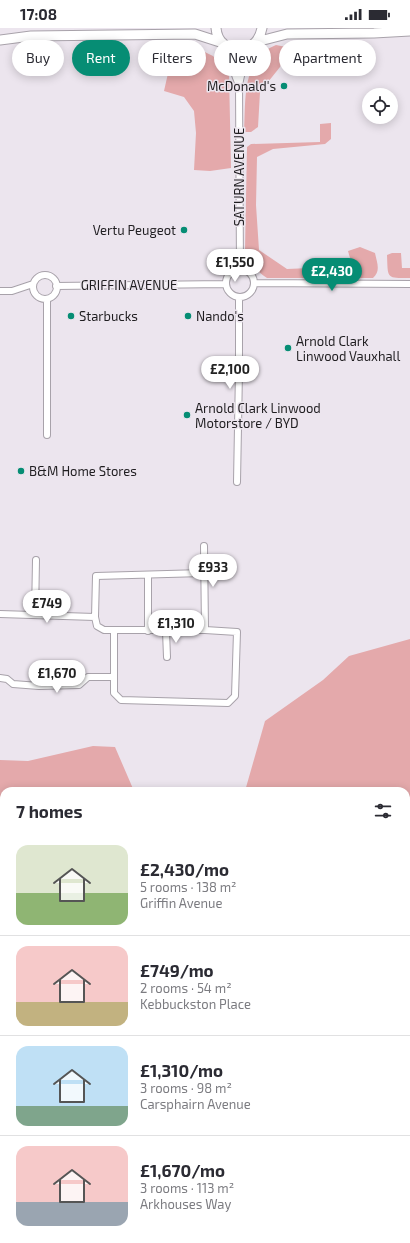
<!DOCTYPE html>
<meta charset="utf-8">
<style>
body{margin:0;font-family:"Exo 2",sans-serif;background:#f7f7f7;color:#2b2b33;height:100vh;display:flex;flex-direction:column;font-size:15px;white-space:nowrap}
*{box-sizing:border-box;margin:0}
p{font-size:13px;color:#7c7c81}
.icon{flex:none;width:22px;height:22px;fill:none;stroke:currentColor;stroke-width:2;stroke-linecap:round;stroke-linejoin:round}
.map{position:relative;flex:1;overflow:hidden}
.panel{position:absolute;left:0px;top:759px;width:410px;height:456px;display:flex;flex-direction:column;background:#fff;border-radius:12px 12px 0 0;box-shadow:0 2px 10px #0003}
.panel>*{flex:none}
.banner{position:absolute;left:12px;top:12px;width:386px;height:36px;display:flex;gap:8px}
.buttons{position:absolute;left:362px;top:60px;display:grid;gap:8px}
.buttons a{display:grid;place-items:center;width:36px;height:36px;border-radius:50%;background:#fff;box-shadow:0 2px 10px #0003;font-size:20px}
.price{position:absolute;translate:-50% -34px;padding:0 9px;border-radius:14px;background:#fff;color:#222;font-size:13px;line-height:26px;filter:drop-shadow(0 1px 2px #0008)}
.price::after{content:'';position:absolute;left:50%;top:24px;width:12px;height:9px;margin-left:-6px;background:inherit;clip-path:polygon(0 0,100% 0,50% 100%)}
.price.on{background:#068d74;color:#fff}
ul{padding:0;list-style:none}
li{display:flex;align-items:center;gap:12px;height:100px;padding:0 16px}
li+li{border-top:1px solid #e1e1e2}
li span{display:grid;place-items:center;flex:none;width:112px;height:80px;border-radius:12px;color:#555}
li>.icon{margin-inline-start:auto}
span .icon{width:48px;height:48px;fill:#fffc;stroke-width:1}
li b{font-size:17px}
h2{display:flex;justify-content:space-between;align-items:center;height:48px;padding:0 16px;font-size:17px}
.chip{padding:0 14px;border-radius:18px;background:#fff;box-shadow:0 2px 10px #0003;font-size:14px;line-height:36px}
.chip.on{background:#068d74;color:#fff}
.status{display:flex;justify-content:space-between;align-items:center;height:28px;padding:0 20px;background:#fff;direction:ltr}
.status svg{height:11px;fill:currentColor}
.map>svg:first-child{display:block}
.green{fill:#e4a9ab}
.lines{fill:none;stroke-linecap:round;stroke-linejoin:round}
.street-casing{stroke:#a8a2aa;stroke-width:8}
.primary-casing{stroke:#a8a2aa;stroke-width:11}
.street{stroke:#fff;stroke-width:6}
.primary{stroke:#fff;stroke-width:9}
.poi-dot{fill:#068d74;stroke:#ece5ee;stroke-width:1.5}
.labels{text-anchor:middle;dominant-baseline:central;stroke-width:3;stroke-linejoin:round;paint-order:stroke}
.poi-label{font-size:13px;fill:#201e21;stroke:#ece5ee;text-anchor:start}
.street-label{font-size:13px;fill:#201e21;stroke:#ece5ee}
</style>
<div class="status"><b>17:08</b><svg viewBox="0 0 49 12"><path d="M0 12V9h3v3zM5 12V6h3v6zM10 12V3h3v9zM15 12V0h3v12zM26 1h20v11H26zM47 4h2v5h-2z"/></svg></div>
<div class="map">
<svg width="410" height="1215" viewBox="0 0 410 1215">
<rect width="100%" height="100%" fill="#ece5ee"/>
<!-- green -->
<path class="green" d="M186,15L213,28L229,45L231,140L210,143L194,142L196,105L194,83L184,69L164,63L171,32Z
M276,17L286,19L280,39L260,64L258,99L251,104H244C246,73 241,31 276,17Z
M331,95V111L325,116L273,121L257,129L256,177L259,222L287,241L357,238L356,233L350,230L348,223L360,219L375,225C377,235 381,243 373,250H267C255,242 251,235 245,222L247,119L251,116L320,114V96Z
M392,225H401L402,240H410V250C386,250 388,251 387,227Z
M410,611V818L406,824V763H245L265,693L323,652L349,628Z
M93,718L115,719L134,763H4V783H0V732L28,733Z
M0,784H4V895H0Z
M0,903H4V996L0,989Z
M406,903L410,914V937H406Z
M406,944L410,945V1215H100L99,1211H406Z
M0,1001L4,1008V1052L0,1044Z
M0,1066L4,1073V1114L0,1115Z"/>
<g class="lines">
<!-- street casing -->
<g class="street-casing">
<path id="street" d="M224,17L238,55
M226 255a14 14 0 1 1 28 0a14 14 0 1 1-28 0Z
M240,241L239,57L242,43L253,17
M33 259a12 12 0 1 1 24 0a12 12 0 1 1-24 0Z
M254,255L410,256
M56,258L225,256
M0,263H12L33,256
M47,271V407
M237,454L239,343V269
M204,518L205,602
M0,586L95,589
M35,587L36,532
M114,603V665L121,672L228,675L235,668L237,604L205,602H104L97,598L95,589L96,548L203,545
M148,603V547
M166,603L167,629
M0,650L7,651L13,656L39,658L79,657L88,649H114"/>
</g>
<!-- primary casing -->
<g class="primary-casing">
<path id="primary" d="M216,0C218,27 256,31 262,0
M0,12L31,8L195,6L223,15
M256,14L287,6L374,5L410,3"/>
</g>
<!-- street -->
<use href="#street" class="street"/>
<!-- primary -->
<use href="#primary" class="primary"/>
</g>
<!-- markers -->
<g class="poi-dot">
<circle cx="284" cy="58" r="4"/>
<circle cx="184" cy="202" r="4"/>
<circle cx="71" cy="288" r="4"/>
<circle cx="188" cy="288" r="4"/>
<circle cx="288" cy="320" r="4"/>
<circle cx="187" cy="387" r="4"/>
<circle cx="21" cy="443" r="4"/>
</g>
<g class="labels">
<!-- poi labels -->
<g class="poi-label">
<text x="276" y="58" text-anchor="end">McDonald's</text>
<text x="176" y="202" text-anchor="end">Vertu Peugeot</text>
<text x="79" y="288">Starbucks</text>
<text x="196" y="288">Nando's</text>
<text x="296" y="313">Arnold Clark<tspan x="296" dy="15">Linwood Vauxhall</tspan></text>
<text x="195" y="380">Arnold Clark Linwood<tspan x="195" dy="15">Motorstore / BYD</tspan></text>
<text x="29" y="443">B&amp;M Home Stores</text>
</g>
<!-- street labels -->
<g class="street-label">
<text transform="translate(239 149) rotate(-90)">SATURN AVENUE</text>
<text x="129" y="257">GRIFFIN AVENUE</text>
</g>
</g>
</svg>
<div class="buttons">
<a><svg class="icon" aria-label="locate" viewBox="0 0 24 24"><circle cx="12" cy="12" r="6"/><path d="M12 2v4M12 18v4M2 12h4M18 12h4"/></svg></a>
</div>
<b class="price" style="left:235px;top:255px">£1,550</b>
<b class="price on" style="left:332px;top:264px">£2,430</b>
<b class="price" style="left:230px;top:362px">£2,100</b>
<b class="price" style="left:213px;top:560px">£933</b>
<b class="price" style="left:47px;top:596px">£749</b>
<b class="price" style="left:176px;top:616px">£1,310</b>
<b class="price" style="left:57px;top:666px">£1,670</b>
<div class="banner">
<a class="chip">Buy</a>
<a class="chip on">Rent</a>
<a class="chip">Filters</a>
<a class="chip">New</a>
<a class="chip">Apartment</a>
</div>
<section class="panel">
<h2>7 homes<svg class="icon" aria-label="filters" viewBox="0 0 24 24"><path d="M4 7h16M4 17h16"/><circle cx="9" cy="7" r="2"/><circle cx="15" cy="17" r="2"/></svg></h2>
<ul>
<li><span style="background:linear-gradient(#dfe7d0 60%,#8fb573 0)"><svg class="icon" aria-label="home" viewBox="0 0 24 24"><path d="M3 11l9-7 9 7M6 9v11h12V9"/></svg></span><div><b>£2,430/mo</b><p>5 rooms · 138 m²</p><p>Griffin Avenue</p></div></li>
<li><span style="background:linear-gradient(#f6c9c9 70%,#c2b280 0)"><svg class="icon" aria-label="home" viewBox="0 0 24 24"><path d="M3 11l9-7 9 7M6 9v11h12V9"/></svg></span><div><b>£749/mo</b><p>2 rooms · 54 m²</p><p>Kebbuckston Place</p></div></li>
<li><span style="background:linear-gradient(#bfe0f5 75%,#7fa58c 0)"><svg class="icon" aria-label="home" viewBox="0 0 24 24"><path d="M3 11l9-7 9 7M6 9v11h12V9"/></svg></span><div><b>£1,310/mo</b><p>3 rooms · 98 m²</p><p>Carsphairn Avenue</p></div></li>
<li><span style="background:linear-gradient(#f6c9c9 70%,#9aa5b1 0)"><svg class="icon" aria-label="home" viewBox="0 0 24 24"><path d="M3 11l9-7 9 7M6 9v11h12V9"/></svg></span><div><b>£1,670/mo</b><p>3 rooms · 113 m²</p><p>Arkhouses Way</p></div></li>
</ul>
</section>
</div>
